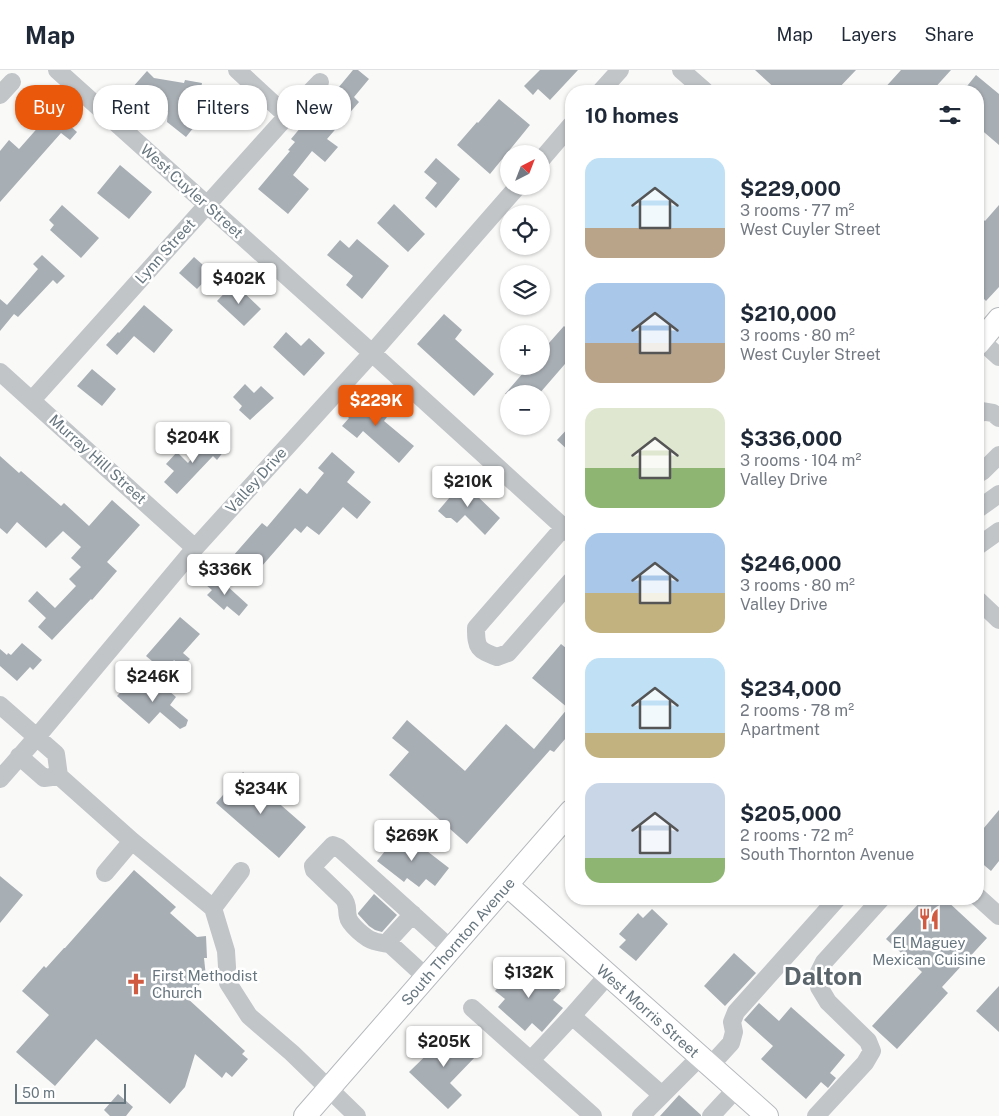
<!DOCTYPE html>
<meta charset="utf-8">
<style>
body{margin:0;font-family:"Public Sans",sans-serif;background:#f6f6f7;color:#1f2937;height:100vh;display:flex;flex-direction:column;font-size:19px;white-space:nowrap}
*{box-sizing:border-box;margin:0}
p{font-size:16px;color:#747a83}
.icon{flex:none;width:28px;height:28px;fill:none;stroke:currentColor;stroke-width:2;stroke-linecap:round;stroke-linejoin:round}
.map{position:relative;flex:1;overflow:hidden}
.side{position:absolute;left:565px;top:15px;width:419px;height:820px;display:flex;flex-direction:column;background:#fff;border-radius:20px;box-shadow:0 1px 4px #0004}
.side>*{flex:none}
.hud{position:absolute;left:15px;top:15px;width:475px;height:45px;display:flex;gap:10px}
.needle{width:32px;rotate:42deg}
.controls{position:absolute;left:500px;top:75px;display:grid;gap:10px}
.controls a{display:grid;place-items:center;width:50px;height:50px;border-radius:50%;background:#fff;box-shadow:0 1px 4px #0004;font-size:25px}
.scale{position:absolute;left:15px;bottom:12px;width:111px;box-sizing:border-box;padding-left:5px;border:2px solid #67767f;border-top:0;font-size:14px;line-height:18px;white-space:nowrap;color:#67767f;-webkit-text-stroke:4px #fff;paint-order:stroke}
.price{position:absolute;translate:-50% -42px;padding:0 11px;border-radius:5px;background:#fff;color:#222;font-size:16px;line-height:32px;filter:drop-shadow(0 1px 2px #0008)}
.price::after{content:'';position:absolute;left:50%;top:30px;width:15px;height:11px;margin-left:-8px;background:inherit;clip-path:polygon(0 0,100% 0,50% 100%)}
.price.active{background:#ea580c;color:#fff}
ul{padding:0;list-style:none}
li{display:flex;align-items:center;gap:15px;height:125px;padding:0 20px}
li span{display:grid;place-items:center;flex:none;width:140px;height:100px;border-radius:15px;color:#555}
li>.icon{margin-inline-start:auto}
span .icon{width:60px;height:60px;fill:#fffc;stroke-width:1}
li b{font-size:21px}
h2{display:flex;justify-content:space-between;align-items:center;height:60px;padding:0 20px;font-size:21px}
.tag{padding:0 18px;border-radius:20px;background:#fff;box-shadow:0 1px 4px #0004;font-size:18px;line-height:45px}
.tag.active{background:#ea580c;color:#fff}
header{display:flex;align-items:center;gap:30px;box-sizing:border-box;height:70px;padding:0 25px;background:#fff;border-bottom:1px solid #e0e1e3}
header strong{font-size:24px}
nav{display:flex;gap:28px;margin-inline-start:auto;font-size:18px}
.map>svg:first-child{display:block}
.building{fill:#a7aeb4}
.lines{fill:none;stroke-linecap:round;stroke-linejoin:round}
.major-casing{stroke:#b5b9bc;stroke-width:24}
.minor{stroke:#c1c5c8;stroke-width:18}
.major{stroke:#fff;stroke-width:22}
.labels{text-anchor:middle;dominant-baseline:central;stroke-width:5;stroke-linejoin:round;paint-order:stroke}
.street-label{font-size:15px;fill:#67767f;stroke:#fff}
.poi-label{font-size:15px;fill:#67767f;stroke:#fff}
.town-label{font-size:25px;font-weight:bold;fill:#59646b;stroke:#fff}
</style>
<header>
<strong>Map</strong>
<nav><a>Map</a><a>Layers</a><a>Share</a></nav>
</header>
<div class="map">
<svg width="999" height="1046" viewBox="0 0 999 1046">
<rect width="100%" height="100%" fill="#f9f9f8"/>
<!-- building -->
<path class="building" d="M353,0H358L369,9L354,27L359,32L327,69L338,77L325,92L312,81L293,105L309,119L288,144L258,119L290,81L288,80L295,72L291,69L316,39L319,41Z
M540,0H578L550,30L538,19L533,25L524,16Z
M755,0H856L836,21H778Z
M901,0H951L932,21H882Z
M147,1L154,8L184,13L185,10L202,13L201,18H206L202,47L186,67L167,52L168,42L158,41L160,29L132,18Z
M976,5L999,24V75L978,57V21H963Z
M499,29L530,55L490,104L457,75L477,52L478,53Z
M56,37L70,50L67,53L77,62L70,70L61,63L0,132V81L9,70L19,79Z
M436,88L460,109L436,138L425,128L437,113L424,102Z
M120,95L152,122L129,149L97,123Z
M394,134L425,164L408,182L377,153Z
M62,135L99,168L81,188L50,160L54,155L49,150Z
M999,135V217L986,231L978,223V145L985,151Z
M357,169L389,196L362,229L346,215L353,206L327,185L340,170L349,178Z
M42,185L65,206L57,214L53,210L18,247L14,244L0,261V229L7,235L38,199L33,194Z
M194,187L212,203L197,219L179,203Z
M234,213L261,239L244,256L217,231Z
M144,235L173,260L154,283L134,266L117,285L106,275L118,262L119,263Z
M444,244L462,260L455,269L494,304L474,326L417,274Z
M564,256L571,262V287L539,324H505L529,296H541V282Z
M286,262L301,276L309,268L325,283L304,306L273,277Z
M92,299L116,319L102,336L77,316Z
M245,314L254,323L261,316L274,328L250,350L239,340L242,336L233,327Z
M364,322L390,343L384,351L414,376L399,393L363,361L357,368L342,356L349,348L345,344Z
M571,355V383L557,370Z
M212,364L227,377L217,390L213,386L177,424L164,412L174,401L166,394L177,382L188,393Z
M332,382L355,402L347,412L371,432L357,449L343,437L319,465L307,456L301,463L295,458L255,504L233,486L262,453L267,457L300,418L307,424L324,403L318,398Z
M0,386L19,403L21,401L61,436L64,433L89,456L112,430L140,455L107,492L117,501L92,530L91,529L52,570L38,557L46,548L28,531L37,521L55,538L76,516L69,509L81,497L71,488L81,477L63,461L46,478L17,452L7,464L0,458Z
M456,411L462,416L466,412L476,421L474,423L500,448L485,465L465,445L457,453L451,448H446L438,441L450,427L446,423Z
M215,505L248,535L239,546L227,536L224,540L207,525L212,520L206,515Z
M180,547L200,564L183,583L190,589L182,597L174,590L165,602L146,586Z
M22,573L42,590L33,600L30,597L17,611L0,596V579L7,585L8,583L11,585Z
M561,574L571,582V662L554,682L550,680L467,774L389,705L409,682L392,668L407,650L465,701L506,654L534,679L568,638L532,608Z
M153,607L176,627L170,635L188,650L186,656L180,659L160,642L149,654L117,626L129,613L140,622Z
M243,702L306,757L279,788L216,733Z
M999,740V791L991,801L978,790V765Z
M401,761L449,798L435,816L426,809L419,817L407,808L404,812L377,791Z
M134,800L176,837L170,843L197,867L206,866L207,888H204L206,907L187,928L245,981L242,984L248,989L232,1007L226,1002L222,1008L195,984L185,1017L170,1034L96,969L55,1016L16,982L49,945L22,921L44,896L46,898L64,878H65Z
M0,806L23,825L0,853Z
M374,824L397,845L382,862L375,860L369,856L358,844V843Z
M923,829H945L987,868L942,917L948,923L897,979L872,956L922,902L886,869Z
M652,839L668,854L636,891L619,877L626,870L619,864L638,843L643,848Z
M734,883L756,903L725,936L704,916Z
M516,897L525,905L533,897L561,921L553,930L563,938L542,962L532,953L525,961L498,937L505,929L495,921Z
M999,916V962L976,941Z
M759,933L779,951L791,937L845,985L830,1003L836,1008L828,1018L821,1012L806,1029L761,989L773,976L744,950Z
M451,961L477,985L450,1013L462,1025L448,1039L409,1002Z
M118,1024L133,1037L126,1046H110L104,1040Z
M679,1025L701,1045V1046H660Z"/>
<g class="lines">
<!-- major casing -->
<g class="major-casing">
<g id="major">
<path d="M978,274L999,249"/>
<path id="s1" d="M507,815L767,1046"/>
<path id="s2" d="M305,1046L571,741"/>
</g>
</g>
<!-- minor -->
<path class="minor" d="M57,0L372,283L571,464
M237,0L287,46
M681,0L705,21
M601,21L620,0
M0,25L12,12
M541,90L571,55
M978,268L999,287
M0,302L195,478
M32,330L287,46L320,12
M978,345L981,341L993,343L999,348
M978,404L983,401L999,385
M978,439L999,424
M564,457L476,558C476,578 478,580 497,587L508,583L571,511
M978,476L999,461
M978,530L999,550
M0,635L56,684L59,706L132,771L213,838L226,881L228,913L249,946L292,983L357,1046
M19,686L44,708L59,706
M0,709L36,668L195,478L372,283L518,116
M105,803L132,771
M978,827L999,846
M213,838L241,801
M413,844L390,869V874L426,907
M390,874C385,873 379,873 374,871C366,869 349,854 348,847C346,839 349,835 343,828L314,800L313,796L333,775L338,777L451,879
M472,938L593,1046
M572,946L608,905
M531,990L572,946L662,1025
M710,996L731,973L734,962L732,952L736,942L837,829
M641,1046L700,987
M711,1046L736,1019
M816,1046L865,993L872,981L868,971L828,932L819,917L818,904L824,892L881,829"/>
<!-- major -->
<use href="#major" class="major"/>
</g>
<!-- icons -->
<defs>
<g id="restaurant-bare" transform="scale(1.725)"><path d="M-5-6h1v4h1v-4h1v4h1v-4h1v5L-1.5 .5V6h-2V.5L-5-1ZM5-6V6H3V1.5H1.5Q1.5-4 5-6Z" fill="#d05b41" stroke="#fff" stroke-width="2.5" paint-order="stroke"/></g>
<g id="church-bare" transform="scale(1.725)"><path d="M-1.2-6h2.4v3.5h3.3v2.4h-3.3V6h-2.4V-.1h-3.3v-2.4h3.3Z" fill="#d05b41" stroke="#fff" stroke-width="2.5" paint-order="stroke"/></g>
</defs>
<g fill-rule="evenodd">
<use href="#restaurant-bare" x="929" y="849"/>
<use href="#church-bare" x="136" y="914"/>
</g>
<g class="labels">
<!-- street labels -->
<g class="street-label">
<text transform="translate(192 121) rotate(42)">West Cuyler Street</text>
<text transform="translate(165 181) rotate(-48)">Lynn Street</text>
<text transform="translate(98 389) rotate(42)">Murray Hill Street</text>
<text transform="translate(256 410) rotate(-48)">Valley Drive</text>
<text stroke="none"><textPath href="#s2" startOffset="232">South Thornton Avenue</textPath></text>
<text stroke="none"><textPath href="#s1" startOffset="189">West Morris Street</textPath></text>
</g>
<!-- poi labels -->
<g class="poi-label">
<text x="929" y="872">El Maguey<tspan x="929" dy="17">Mexican Cuisine</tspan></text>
<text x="152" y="905" text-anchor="start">First Methodist<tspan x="152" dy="17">Church</tspan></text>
</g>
<!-- town labels -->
<g class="town-label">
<text x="823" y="906">Dalton</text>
</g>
</g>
</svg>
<div class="controls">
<a><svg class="needle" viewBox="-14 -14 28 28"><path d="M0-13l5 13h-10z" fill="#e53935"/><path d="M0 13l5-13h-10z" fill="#747a83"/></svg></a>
<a><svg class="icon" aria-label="locate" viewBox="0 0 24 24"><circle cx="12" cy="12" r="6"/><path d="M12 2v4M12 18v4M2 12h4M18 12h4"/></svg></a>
<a><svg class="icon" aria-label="layers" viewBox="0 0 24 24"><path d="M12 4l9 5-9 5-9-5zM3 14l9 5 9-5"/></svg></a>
<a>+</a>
<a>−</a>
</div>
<div class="scale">50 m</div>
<b class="price" style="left:239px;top:235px">$402K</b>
<b class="price active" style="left:376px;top:357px">$229K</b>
<b class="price" style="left:193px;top:394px">$204K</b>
<b class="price" style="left:468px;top:438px">$210K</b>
<b class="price" style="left:225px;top:526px">$336K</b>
<b class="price" style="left:153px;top:633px">$246K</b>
<b class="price" style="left:261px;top:745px">$234K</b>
<b class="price" style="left:412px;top:792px">$269K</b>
<b class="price" style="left:529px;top:929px">$132K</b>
<b class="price" style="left:444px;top:998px">$205K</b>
<div class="hud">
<a class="tag active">Buy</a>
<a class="tag">Rent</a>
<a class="tag">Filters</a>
<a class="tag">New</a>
</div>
<section class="side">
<h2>10 homes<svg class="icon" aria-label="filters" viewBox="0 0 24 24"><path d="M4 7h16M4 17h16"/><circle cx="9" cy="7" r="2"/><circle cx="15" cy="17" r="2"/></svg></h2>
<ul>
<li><span style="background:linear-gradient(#bfe0f5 70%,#b9a48a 0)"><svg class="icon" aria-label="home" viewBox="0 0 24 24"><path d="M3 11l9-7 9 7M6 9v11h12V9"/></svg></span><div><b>$229,000</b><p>3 rooms · 77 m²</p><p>West Cuyler Street</p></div></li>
<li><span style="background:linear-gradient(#a9c7e8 60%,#b9a48a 0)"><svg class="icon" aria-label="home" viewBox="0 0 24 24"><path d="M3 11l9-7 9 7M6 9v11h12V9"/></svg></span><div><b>$210,000</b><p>3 rooms · 80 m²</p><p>West Cuyler Street</p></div></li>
<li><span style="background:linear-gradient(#dfe7d0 60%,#8fb573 0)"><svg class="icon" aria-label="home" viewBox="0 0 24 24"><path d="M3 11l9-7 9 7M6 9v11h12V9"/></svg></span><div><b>$336,000</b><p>3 rooms · 104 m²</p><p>Valley Drive</p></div></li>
<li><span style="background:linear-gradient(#a9c7e8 60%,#c2b280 0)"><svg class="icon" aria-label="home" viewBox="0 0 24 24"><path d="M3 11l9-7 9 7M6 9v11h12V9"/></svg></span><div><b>$246,000</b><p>3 rooms · 80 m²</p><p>Valley Drive</p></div></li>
<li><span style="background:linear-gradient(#bfe0f5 75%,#c2b280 0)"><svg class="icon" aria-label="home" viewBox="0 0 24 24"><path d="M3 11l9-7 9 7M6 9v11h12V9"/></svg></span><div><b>$234,000</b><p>2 rooms · 78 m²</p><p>Apartment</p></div></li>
<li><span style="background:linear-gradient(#c9d6e8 75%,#8fb573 0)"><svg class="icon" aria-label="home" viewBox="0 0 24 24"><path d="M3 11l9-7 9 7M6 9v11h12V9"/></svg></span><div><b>$205,000</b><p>2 rooms · 72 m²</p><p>South Thornton Avenue</p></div></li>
</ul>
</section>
</div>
